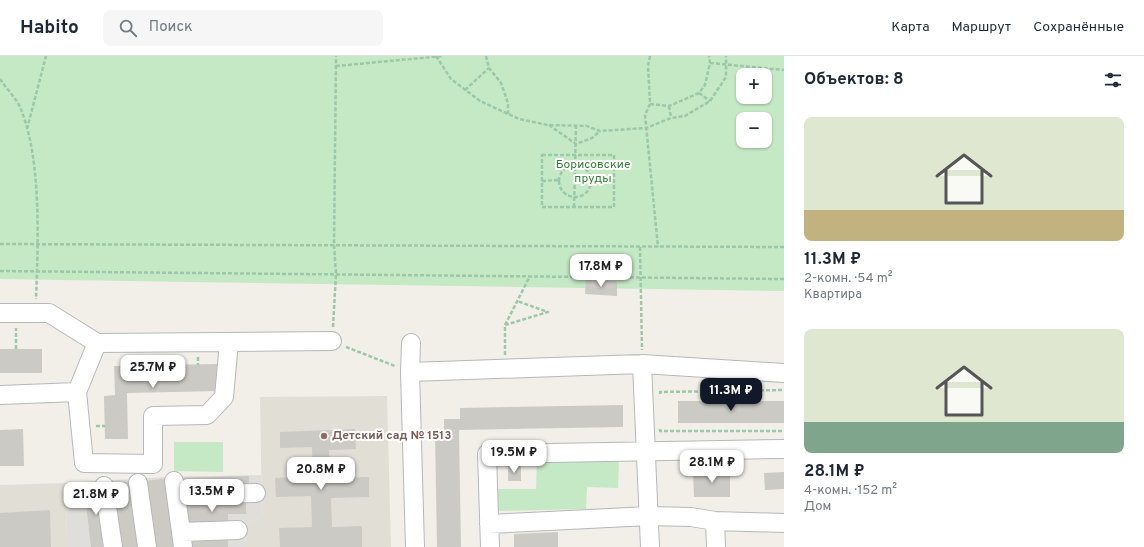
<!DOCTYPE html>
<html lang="ru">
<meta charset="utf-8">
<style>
body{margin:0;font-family:Overpass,sans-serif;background:#f6f6f7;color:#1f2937;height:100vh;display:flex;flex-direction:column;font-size:15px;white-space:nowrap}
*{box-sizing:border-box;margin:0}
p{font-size:13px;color:#747a83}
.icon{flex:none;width:22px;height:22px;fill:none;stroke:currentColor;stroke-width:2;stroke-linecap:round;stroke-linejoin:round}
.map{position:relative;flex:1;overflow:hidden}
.details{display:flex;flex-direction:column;background:#fff;width:360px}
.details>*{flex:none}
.tools{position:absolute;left:736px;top:12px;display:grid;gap:8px}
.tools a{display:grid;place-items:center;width:36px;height:36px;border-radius:8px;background:#fff;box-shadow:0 1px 3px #0004;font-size:20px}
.price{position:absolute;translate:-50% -34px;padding:0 9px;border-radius:8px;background:#fff;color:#222;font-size:13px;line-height:26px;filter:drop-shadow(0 1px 2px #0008)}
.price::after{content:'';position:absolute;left:50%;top:24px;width:12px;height:9px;margin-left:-6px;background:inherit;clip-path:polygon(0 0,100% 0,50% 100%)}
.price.selected{background:#111827;color:#fff}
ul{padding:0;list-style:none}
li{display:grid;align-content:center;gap:8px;height:212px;padding:0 20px}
li span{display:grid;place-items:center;height:124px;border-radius:8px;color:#555}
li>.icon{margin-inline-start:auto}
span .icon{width:72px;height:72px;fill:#fffc;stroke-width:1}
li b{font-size:17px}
h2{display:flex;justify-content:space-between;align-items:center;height:48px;padding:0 20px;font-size:17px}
header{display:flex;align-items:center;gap:24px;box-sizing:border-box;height:56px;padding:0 20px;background:#fff;border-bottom:1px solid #e0e1e3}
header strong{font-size:19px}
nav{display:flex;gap:22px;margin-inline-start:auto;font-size:14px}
.search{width:280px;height:36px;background:#f6f6f7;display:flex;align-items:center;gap:10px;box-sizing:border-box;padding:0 14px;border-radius:8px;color:#747a83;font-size:15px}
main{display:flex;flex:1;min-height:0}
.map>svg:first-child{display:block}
.industrial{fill:#e0deda}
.education{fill:#e1ded6}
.green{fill:#c5e8c5;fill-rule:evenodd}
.building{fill:#cccac5}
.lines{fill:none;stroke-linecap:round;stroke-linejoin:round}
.minor-casing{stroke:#b5b8bc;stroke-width:20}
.path{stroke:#9cc7a9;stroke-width:2.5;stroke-dasharray:4 2;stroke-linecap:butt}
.minor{stroke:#fff;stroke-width:18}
.education-dot{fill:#8d6e63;stroke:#fff;stroke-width:1.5}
.labels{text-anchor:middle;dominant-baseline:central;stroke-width:4;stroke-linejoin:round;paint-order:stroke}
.park-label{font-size:12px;fill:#348238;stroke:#fff}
.education-label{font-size:12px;font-weight:bold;fill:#785e54;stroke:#fff;text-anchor:start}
</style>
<header>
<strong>Habito</strong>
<div class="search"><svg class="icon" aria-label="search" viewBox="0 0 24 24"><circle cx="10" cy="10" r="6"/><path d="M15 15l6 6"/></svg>Поиск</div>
<nav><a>Карта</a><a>Маршрут</a><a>Сохранённые</a></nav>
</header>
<main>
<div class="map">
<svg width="784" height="491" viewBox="0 0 784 491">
<rect width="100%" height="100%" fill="#f1efe8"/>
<!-- industrial -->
<path class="industrial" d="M261,419L262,461L246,468L245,491H67L66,427L166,421Z"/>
<!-- education -->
<path class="education" d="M387,340L391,491H245L246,468L262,461L260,341Z
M66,427L67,491H0V429Z"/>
<!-- green -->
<path class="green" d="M0,0H784V235L0,223ZM743,19H765V41H743ZM743,63H765V85H743Z
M174,386H223V416L174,415Z
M619,404L618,432L587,431L586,453L497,455L498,433H536L537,405Z"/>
<!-- building -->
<path class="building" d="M586,223L617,225V240L585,238Z
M0,293H42V317H0Z
M217,308L218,335L127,337L128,383H105L104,340L115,339L114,310Z
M678,345H784V367H678Z
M623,349V371L459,374L461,491H437L435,375L444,374V363H460V352Z
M23,373L24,410H0V374Z
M355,373L356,393L329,394L330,422L369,421V441L331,442L332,471L362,470V491H280L279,472L312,471L311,440L276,441L275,422L313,420L312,391L280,392V376Z
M508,410H521V425H508Z
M693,415H730V441H694Z
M784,416V433L765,434L764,417Z
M249,420V432L181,434L180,422Z
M169,422L178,491H153L145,425Z
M132,425L140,491H119L110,427Z
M100,429L107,491H91L84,431Z
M246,444V458H228V470L186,472L185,445Z
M50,454L51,491H0V457Z
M558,476V491H514V478Z
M228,478V491H190L189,480Z"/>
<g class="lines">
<!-- minor casing -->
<g class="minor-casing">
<path id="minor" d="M0,257H49L97,287L332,285
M642,308L650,491
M410,316L411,287
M77,336L84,407L153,408V360L207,359L224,341L229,286
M0,339L77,336L97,287
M174,425L183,491
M138,427L147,491
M104,430L113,491
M176,439L256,437
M715,465L716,491
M489,468L649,460L691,461L715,465L784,467
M181,476L238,474
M415,491L410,316L642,308L784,317
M490,491L487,398L784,393"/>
</g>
<!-- path -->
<path class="path" d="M436,0L451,23L480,45L519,63L548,69L587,70L600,75L646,72L671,62L685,60L710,45L726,21V0
M486,0L489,12L501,27L508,47V58
M650,0L648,10L650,48L645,59L658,191
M710,7L784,14
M336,10L443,0
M0,23C6,32 15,41 20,51C42,103 38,186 36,243
M465,34L489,12
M699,37L710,45
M650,48L669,50L699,37L705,29L710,7L709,0
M669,50L671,62
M549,69L576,88L592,82L600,75
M27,73L46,0
M542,99H614V151H542Z
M559 125a16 16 0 1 1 32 0a16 16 0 1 1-32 0Z
M542,125L558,124
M591,126L614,125
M574,151L576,69
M0,188L784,191
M640,191L642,294
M0,215L784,223
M505,269L548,256L517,245
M333,271L336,218L334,189L336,0
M346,291L395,310
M16,293V272
M505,299V269L530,220
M150,300V310
M198,301V309
M660,338V336L784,334
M96,370H105
M660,373V375H784"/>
<!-- minor -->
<use href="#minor" class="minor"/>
</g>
<!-- markers -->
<circle class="education-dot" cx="324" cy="380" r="4"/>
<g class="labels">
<!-- park labels -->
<g class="park-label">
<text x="593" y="109">Борисовские<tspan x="593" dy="14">пруды</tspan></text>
</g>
<!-- education labels -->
<g class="education-label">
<text x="332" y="380">Детский сад № 1513</text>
</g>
</g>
</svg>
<div class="tools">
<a>+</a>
<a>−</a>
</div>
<b class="price" style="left:601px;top:232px">17.8M ₽</b>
<b class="price" style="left:153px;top:333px">25.7M ₽</b>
<b class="price selected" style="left:731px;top:356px">11.3M ₽</b>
<b class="price" style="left:514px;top:418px">19.5M ₽</b>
<b class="price" style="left:712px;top:428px">28.1M ₽</b>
<b class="price" style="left:321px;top:435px">20.8M ₽</b>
<b class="price" style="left:212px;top:457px">13.5M ₽</b>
<b class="price" style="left:96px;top:460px">21.8M ₽</b>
</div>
<section class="details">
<h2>Объектов: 8<svg class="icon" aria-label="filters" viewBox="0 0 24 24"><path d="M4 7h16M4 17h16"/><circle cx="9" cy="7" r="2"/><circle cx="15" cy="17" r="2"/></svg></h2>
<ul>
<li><span style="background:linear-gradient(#dfe7d0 75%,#c2b280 0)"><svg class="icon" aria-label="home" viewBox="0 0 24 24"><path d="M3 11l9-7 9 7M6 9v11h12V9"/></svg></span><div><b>11.3M ₽</b><p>2-комн. · 54 m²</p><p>Квартира</p></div></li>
<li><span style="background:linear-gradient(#dfe7d0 75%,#7fa58c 0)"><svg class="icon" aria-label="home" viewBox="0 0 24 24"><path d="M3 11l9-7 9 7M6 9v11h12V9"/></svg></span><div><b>28.1M ₽</b><p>4-комн. · 152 m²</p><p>Дом</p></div></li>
</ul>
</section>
</main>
